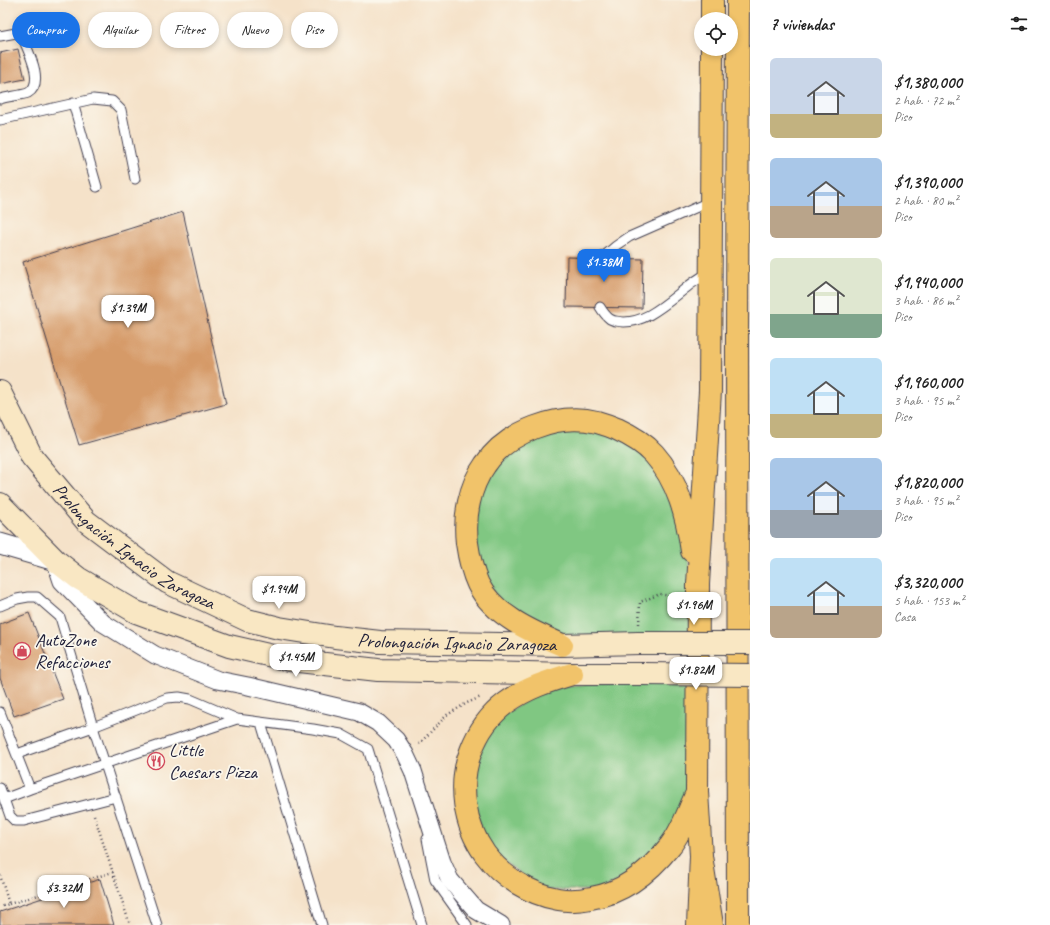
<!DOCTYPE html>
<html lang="es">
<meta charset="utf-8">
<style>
body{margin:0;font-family:Caveat,sans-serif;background:#f2f2f2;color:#222;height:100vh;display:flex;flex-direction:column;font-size:15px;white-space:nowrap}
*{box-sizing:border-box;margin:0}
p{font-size:13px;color:#767676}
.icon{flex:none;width:22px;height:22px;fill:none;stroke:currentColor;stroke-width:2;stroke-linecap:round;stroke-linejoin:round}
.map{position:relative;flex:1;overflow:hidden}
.drawer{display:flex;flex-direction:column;background:#fff;width:300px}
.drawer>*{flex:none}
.guide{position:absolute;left:12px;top:12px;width:380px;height:36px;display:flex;gap:8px}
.tools{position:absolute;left:694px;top:12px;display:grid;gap:8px}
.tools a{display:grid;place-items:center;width:44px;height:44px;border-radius:50%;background:#fff;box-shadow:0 2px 6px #0003;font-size:20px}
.price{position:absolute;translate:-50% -34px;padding:0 9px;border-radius:8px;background:#fff;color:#222;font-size:13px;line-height:26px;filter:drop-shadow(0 1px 2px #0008)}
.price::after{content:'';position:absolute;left:50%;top:24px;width:12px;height:9px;margin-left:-6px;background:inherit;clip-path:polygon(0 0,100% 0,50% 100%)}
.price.current{background:#1a73e8;color:#fff}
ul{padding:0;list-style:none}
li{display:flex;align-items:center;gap:12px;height:100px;padding:0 20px}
li span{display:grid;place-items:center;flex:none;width:112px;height:80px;border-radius:6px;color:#555}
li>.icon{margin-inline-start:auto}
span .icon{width:48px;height:48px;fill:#fffc;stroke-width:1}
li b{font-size:17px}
h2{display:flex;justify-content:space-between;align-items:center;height:48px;padding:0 20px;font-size:17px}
.pill{padding:0 14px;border-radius:18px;background:#fff;box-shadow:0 2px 6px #0003;font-size:14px;line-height:36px}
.pill.current{background:#1a73e8;color:#fff}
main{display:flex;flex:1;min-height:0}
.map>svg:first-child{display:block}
.green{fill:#80c782;stroke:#51745e}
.building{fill:#d59a67}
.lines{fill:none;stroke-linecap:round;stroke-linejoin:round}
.service-casing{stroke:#423f50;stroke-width:11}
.minor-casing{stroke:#423f50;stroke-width:19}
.tertiary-casing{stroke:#423f50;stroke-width:23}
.secondary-casing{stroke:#423f50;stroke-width:24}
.primary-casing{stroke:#423f50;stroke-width:24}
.motorway-casing{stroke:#423f50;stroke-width:24}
.path{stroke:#423f50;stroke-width:2.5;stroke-dasharray:1 3;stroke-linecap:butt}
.service{stroke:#fff;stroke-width:9}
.minor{stroke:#fff;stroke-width:17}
.tertiary{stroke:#fff;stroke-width:21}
.secondary{stroke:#f9e7c3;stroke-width:22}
.primary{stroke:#f1c36a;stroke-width:22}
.motorway{stroke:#f1c36a;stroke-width:22}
.secondary-bridge-casing{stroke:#423f50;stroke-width:24;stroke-linecap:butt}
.secondary-bridge{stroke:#f9e7c3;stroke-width:22}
.labels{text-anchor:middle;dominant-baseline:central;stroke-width:3.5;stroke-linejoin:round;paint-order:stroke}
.street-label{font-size:19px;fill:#22223b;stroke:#fbf7ec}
.poi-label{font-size:19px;fill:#22223b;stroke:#fbf7ec;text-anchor:start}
</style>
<main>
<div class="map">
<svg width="750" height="925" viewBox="0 0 750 925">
<rect width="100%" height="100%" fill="#fbf7ec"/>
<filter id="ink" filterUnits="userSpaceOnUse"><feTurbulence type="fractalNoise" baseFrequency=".025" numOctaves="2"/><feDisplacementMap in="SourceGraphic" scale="8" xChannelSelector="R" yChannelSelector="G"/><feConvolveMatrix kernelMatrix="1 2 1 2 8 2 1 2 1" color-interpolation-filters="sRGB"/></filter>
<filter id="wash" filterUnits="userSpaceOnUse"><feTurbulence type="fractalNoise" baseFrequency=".012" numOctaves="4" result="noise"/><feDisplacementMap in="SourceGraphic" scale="16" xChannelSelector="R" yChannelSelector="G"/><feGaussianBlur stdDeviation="0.9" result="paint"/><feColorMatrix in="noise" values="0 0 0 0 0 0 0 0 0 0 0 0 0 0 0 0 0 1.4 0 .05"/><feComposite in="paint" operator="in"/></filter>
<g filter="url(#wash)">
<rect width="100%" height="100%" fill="#f5e2c9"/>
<!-- green -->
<path class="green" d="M552,429L606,430L664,467L685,539L692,585L694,638H558L499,602L477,558L474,537L478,495L503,452Z
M692,680L693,787L676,826L640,869L602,890H544L487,850L469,791L485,731L497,718L552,686Z"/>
<g id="blocks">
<!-- building -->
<path class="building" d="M18,49L25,79L0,84V53Z
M183,212L226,404L79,445L23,262Z
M567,257L643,259L642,308L566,307Z
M29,613L63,699L14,716L0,678V624Z
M100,879L114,925H0V912Z"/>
</g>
</g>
<g filter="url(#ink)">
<use href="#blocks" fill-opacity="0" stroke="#423f50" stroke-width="1"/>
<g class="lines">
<!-- service casing -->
<g class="service-casing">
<path id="service" d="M0,36L16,33L22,36C27,49 46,83 28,93C23,95 6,97 0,99
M73,103L97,187
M0,120L93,99L112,101L121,110L135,179
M602,258L616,246L629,237L711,201
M600,307C603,312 606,316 610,319C612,320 614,321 616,321C642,327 667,303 686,288C693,282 702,277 709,272
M0,606L17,599L28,597H37L60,617L93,727L157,925
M0,712L30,789
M261,723L322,925
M17,754L93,727L167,698L179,697L190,699L237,719
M0,788L10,816L15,821H24L116,797
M4,799L30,789L237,719L313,729L341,734L368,749L422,925
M427,839L435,880L467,925"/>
</g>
<!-- minor casing -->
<g class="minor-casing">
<path id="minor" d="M55,560L62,581L103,623L155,655L218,680L248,686L359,712L378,723L396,740L405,754L413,771L442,862L450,880L476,910L501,925"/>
</g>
<!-- tertiary casing -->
<g class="tertiary-casing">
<path id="tertiary" d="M0,544L55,560"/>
</g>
<!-- secondary casing -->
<g class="secondary-casing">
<g id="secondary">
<path id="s1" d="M0,392L32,457L86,521L167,582L247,620L279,628L335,637L380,642L562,645L639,643"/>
<path d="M0,504L55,560L78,578L136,612L229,646L290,660L378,670L572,674H642"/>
</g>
</g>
<!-- primary casing -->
<g class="primary-casing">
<path id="primary" d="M712,19V0
M562,645C532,632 493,615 478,584C472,571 469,557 467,543C464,517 469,487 485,465C507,432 558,412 597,422C604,424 610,426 617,429C630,435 644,443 654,454C678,481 687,516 692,551
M572,674C549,681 526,688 506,703C490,715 478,732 471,751C458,784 464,825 485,854C502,877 530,894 558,899C568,901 581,900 591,898C623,893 650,871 670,846C682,831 688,812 696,795
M698,925L701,856L697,792L698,584L710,391L712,49"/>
</g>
<!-- motorway casing -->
<g class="motorway-casing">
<path id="motorway" d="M738,0L737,339L738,925
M701,856L712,925"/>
</g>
<!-- path -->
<path class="path" d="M639,624L640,602L660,594L679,598
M419,744L447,715L467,703L481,697
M94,815L130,925
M0,875L9,904L0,907
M9,904L113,872"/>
<!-- service -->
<use href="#service" class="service"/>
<!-- minor -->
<use href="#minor" class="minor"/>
<!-- tertiary -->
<use href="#tertiary" class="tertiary"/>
<!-- secondary -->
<use href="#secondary" class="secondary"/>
<!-- primary -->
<use href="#primary" class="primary"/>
<!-- motorway -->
<use href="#motorway" class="motorway"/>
<!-- secondary-bridge casing -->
<g class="secondary-bridge-casing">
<path id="secondary-bridge" d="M639,643H750
M642,674L750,675"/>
</g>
<!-- secondary-bridge -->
<use href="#secondary-bridge" class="secondary-bridge"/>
</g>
</g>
<!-- icons -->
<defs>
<g id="shop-ring" transform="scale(0.9)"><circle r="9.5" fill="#fbf7ec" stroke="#d1495b" stroke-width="1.5"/><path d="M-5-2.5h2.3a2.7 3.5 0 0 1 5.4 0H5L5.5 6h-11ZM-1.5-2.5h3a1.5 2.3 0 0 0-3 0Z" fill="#d1495b"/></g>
<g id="restaurant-ring" transform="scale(0.9)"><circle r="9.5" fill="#fbf7ec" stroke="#d1495b" stroke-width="1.5"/><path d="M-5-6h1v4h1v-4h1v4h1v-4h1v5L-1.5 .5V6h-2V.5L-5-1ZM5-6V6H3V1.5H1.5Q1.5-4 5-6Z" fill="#d1495b"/></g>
</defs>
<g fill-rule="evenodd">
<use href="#shop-ring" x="22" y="651"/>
<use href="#restaurant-ring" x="156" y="761"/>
</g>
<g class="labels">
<!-- street labels -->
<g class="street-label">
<text stroke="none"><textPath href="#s1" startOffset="210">Prolongación Ignacio Zaragoza</textPath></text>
<text stroke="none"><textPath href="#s1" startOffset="558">Prolongación Ignacio Zaragoza</textPath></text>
</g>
<!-- poi labels -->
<g class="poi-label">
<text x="35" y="640">AutoZone<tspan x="35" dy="22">Refacciones</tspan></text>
<text x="169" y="750">Little<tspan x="169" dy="22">Caesars Pizza</tspan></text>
</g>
</g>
</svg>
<div class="tools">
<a><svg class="icon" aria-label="locate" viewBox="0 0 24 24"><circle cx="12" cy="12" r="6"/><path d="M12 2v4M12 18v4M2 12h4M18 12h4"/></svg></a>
</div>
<b class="price current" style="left:604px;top:283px">$1.38M</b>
<b class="price" style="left:128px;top:329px">$1.39M</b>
<b class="price" style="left:279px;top:610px">$1.94M</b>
<b class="price" style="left:694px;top:626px">$1.96M</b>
<b class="price" style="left:296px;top:678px">$1.45M</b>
<b class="price" style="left:696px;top:691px">$1.82M</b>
<b class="price" style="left:64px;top:909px">$3.32M</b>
<div class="guide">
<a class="pill current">Comprar</a>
<a class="pill">Alquilar</a>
<a class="pill">Filtros</a>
<a class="pill">Nuevo</a>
<a class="pill">Piso</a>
</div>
</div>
<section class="drawer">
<h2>7 viviendas<svg class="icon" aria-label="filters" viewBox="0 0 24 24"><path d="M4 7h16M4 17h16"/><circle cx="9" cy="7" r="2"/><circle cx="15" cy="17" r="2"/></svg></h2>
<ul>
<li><span style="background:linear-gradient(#c9d6e8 70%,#c2b280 0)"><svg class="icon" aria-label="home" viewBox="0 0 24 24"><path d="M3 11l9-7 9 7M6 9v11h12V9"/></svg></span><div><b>$1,380,000</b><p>2 hab. · 72 m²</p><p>Piso</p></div></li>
<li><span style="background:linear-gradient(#a9c7e8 60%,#b9a48a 0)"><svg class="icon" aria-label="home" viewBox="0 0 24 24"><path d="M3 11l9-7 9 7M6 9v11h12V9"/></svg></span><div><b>$1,390,000</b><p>2 hab. · 80 m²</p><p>Piso</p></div></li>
<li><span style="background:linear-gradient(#dfe7d0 70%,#7fa58c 0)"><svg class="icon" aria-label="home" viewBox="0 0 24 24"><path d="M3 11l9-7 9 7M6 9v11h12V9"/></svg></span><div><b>$1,940,000</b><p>3 hab. · 86 m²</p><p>Piso</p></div></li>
<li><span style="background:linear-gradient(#bfe0f5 70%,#c2b280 0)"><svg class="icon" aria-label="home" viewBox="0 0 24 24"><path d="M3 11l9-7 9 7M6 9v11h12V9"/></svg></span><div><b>$1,960,000</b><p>3 hab. · 95 m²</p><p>Piso</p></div></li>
<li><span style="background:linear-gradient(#a9c7e8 65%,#9aa5b1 0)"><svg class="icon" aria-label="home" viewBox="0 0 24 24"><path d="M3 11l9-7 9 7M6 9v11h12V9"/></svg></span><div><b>$1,820,000</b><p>3 hab. · 95 m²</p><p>Piso</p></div></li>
<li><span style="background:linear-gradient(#bfe0f5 60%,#b9a48a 0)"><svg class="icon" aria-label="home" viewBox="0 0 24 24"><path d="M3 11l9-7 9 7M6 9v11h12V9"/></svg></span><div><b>$3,320,000</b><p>5 hab. · 153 m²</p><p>Casa</p></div></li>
</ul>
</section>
</main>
